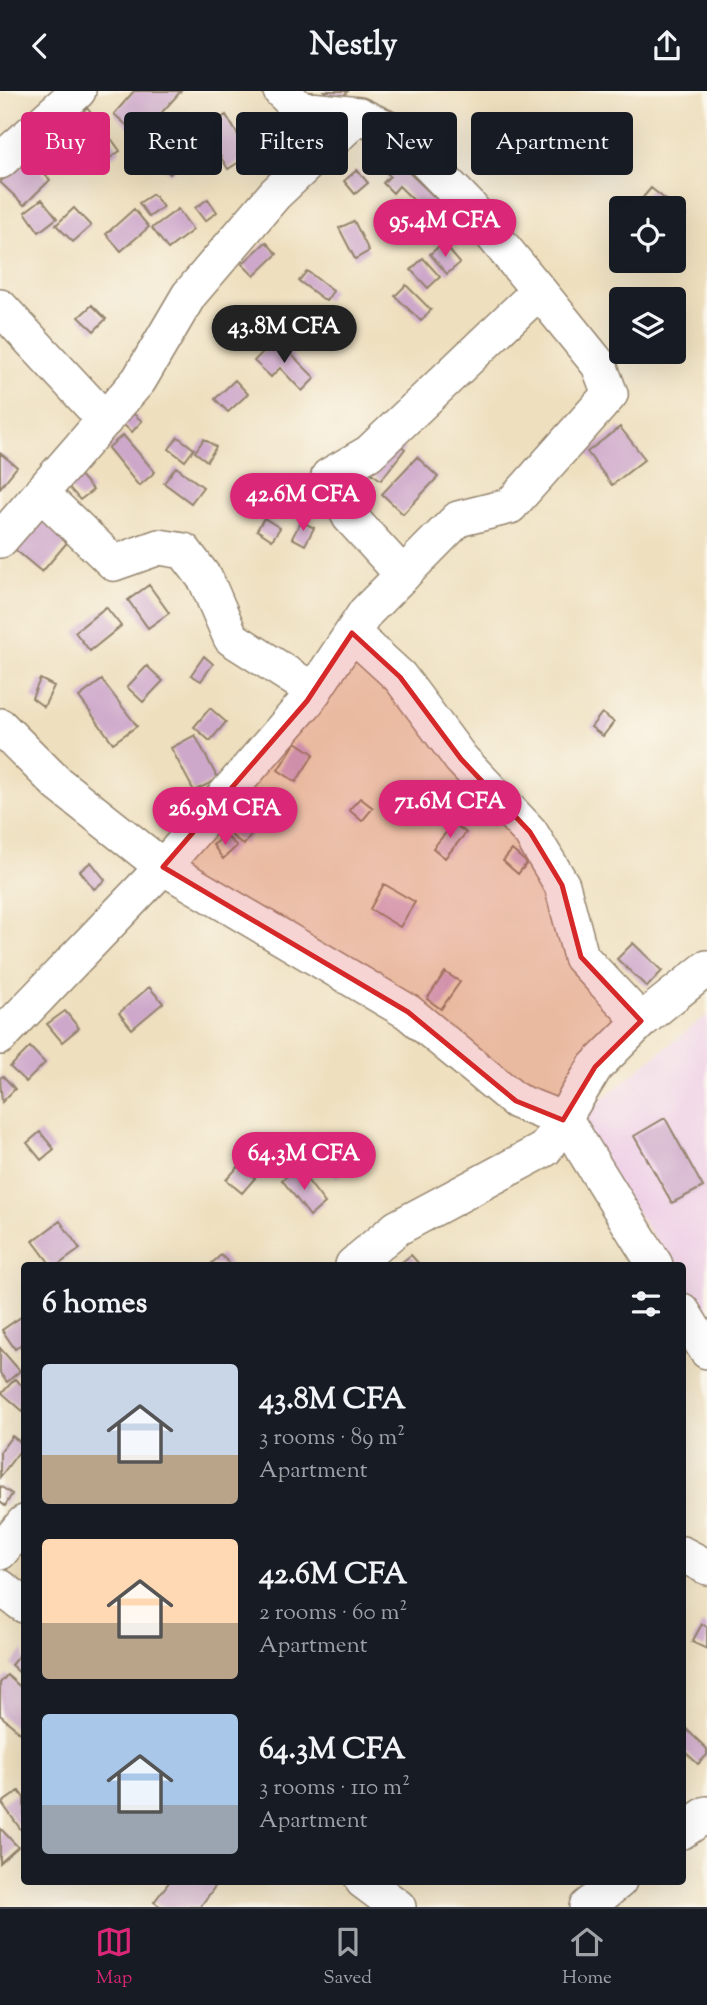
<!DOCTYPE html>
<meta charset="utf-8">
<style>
body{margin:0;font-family:"Sorts Mill Goudy",serif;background:#20242c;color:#f1f3f6;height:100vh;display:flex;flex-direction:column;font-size:26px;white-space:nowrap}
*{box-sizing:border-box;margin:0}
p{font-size:23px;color:#9ea1a6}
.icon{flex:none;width:38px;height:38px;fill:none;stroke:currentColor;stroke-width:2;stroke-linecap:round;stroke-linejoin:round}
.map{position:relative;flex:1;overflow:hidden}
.panel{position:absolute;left:21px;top:1171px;width:665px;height:623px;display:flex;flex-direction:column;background:#171b24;border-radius:7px;box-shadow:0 7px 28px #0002}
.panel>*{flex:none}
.top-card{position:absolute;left:21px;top:21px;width:665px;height:63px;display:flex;gap:14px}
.buttons{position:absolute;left:609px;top:105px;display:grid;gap:14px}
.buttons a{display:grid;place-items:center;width:77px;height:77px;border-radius:7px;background:#171b24;box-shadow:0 7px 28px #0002;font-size:35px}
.price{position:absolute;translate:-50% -60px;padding:0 16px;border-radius:24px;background:#db2777;color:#fff;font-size:23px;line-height:46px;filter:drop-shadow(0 2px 4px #0008)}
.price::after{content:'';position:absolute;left:50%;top:42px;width:21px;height:16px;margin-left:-10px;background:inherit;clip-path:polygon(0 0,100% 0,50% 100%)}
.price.on{background:#222;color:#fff}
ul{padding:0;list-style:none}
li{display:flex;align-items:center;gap:21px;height:175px;padding:0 21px}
li span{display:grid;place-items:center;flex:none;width:196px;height:140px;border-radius:7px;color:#555}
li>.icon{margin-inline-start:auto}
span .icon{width:84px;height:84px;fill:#fffc;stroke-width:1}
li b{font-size:30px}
h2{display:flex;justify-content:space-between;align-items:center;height:84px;padding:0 21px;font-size:30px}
.tag{padding:0 24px;border-radius:7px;background:#171b24;box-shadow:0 7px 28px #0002;font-size:24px;line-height:63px}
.tag.on{background:#db2777;color:#fff}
header{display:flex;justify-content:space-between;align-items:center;height:91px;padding:0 21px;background:#171b24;font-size:32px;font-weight:700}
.menu{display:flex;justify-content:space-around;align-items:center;height:98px;border-top:2px solid #363941;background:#171b24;font-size:19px;color:#9ea1a6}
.menu a{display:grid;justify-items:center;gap:4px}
.menu .on{color:#db2777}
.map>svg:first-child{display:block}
.built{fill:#efd0e7}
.building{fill:#cea8cb}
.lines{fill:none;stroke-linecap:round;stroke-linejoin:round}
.minor-casing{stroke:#94846e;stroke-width:38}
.minor{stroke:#fff;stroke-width:35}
.marked{fill:#d62828;fill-opacity:0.2;stroke:#d62828;stroke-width:5;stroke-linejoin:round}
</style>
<header><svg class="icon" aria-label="back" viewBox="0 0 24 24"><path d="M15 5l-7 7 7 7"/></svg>Nestly<svg class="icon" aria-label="share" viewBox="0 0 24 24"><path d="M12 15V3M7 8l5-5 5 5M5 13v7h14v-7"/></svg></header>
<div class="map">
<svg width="707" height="1816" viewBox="0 0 707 1816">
<rect width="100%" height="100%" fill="#fbf7ec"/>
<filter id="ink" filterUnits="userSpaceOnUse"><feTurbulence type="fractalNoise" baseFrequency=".0143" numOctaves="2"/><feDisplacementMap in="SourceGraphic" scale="14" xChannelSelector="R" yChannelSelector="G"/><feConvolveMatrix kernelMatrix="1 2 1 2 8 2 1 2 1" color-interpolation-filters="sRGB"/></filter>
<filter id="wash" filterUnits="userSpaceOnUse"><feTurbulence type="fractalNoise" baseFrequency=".00686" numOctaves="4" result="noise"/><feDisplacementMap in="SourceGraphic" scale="28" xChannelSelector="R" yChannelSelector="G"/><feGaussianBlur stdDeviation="1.57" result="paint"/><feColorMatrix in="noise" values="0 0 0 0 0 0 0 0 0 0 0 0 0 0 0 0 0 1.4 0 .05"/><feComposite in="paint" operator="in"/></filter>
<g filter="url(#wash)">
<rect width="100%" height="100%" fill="#eedfbe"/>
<!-- built -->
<path class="built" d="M707,924V1227L683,1190L682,1174H672L575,1029Z"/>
<g id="blocks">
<!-- building -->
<path class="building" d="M134,0H181L140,46L114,23Z
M324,0H348L337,12Z
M87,17L99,32L81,47L69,32Z
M226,24L250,64L228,78L214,55L193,68L182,51Z
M163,36L189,65L170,83L143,55Z
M62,38L74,52L48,75L36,61Z
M105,39L120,60L94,78L79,57Z
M377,51L440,111L428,123L399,95L393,102L383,92L390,85L366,62Z
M27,65L50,89L24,114L0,91Z
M357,79L368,92L355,103L344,90Z
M651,97L680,120L674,129V117H634Z
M153,103L163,116L149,126L139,112Z
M42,108L57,127L39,141L25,121Z
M208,108L217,121L205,130L195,117Z
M74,117L91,135L73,151L56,134Z
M134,118L149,136L121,160L106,143Z
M178,118L193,139L168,158L152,137Z
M354,130L369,160L355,168L339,137Z
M266,151L277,163L254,185L242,173Z
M443,152L460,172L447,183L430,163Z
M423,167L440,186L428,197L411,179Z
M307,180L333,200L326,210L299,190Z
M406,194L431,219L421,230L395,205Z
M92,214L106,228L94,240L79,226Z
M276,248L315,287L302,300L280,277L271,286L254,270Z
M235,289L248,303L228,321L215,308Z
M129,319L142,330L132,341L119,330Z
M620,336L645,368L612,394L587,361Z
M123,344L155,381L139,395L108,357Z
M178,346L194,358L185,370L169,358Z
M391,347L405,358L381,389L367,379Z
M204,348L216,356L207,370L195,361Z
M0,362L17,376L0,397Z
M417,366L438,386L403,423L382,403Z
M176,376L203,396L191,412L164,392Z
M78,382L93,399L80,409L65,392Z
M34,418L70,448L42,481L6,451Z
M264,427L280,437L272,449L257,439Z
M301,430L314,437L305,454L292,447Z
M149,494L169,522L148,537L128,509Z
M106,516L121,535L90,560L75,541Z
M204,565L213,573L201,590L191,584Z
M147,575L163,590L143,611L127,596Z
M40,588L54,595L44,616L32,607Z
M102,589L137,635L113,652L79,606Z
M210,617L226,631L210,650L194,636Z
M602,622L614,631L603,645L591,636Z
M195,644L218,688L194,700L171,657Z
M296,651L314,663L296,691L278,679Z
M437,698L452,711L443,722L428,709Z
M360,707L373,717L362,730L349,719Z
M242,730L254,740L244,754L231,744Z
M454,732L466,742L445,767L433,757Z
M225,744L237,755L223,768L213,754Z
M512,759L527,772L518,783L503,770Z
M91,771L105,789L94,798L80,780Z
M384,793L415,811L400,836L370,818Z
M633,852L662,880L647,896L617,868Z
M445,881L460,891L441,918L427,908Z
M149,896L163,912L132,938L119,922Z
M65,920L79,937L62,951L47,933Z
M30,956L45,972L26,991L10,976Z
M3,985L15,998L2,1011L0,987Z
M665,1027L703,1096L672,1112L634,1045Z
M40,1041L54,1058L41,1069L27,1052Z
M331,1042L356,1069L337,1086L313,1059Z
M240,1074L255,1087L242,1102L226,1089Z
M298,1077L325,1112L310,1125L282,1089Z
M60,1130L80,1158L58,1174H51L33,1150Z
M221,1164L231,1174H210Z
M411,1164L420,1174H398Z
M24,1224V1251L15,1258L2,1239Z
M0,1257L20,1280L7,1291L0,1282Z
M15,1288L24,1296V1321L2,1302Z
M12,1345L24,1354L0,1386V1361Z
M0,1395L12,1403L5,1415L0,1411Z
M702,1533L707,1536V1558L692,1551Z
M24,1558V1586L11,1574Z
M7,1584L24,1599V1645L0,1624V1592Z
M682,1634L707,1658V1664L698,1673L682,1658Z
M19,1700L24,1707V1737L21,1739L2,1712Z
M0,1737L18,1756L0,1772Z
M170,1790H219L200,1816H161L154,1811Z"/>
</g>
</g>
<g filter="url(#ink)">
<use href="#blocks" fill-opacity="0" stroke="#94846e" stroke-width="2"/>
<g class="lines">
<!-- minor casing -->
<g class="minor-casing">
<path id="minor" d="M0,70L78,0
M0,216L105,329
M41,402L114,472L159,456L184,460L206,489L231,547L314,600
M0,449L139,289L189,204L275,103L359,24
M403,484L350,426L329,385L369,362L539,200
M352,542L400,586L461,668L530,741L562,794L581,866L641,930
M0,635L58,693L163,776L408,921L516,1010L566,1030L655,1174
M0,946L163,776L307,610L366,521L458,428L510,415L610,303L599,274L539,200L468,114L399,43L359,24L300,18L281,0
M353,1174L397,1137L545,1058L595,976L641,930L707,877
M682,1220L707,1260
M0,1461L24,1432
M682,1463L707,1476
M0,1496L24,1514
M682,1740L707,1723
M363,1790L398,1816
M587,1816L619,1790"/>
</g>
<!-- minor -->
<use href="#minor" class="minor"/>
</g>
</g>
<!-- marked area -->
<path class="marked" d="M352,542L400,586L461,668L530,741L562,794L581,866L641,930L595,976L563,1029L516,1010L408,921L163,776L307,610Z"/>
</svg>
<div class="buttons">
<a><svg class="icon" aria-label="locate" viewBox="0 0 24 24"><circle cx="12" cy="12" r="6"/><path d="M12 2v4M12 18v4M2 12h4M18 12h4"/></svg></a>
<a><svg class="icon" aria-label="layers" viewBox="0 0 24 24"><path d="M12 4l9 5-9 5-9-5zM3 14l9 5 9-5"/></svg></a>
</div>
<b class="price" style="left:445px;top:168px">95.4M CFA</b>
<b class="price on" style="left:284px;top:274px">43.8M CFA</b>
<b class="price" style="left:303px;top:442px">42.6M CFA</b>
<b class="price" style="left:450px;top:749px">71.6M CFA</b>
<b class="price" style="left:225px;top:756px">26.9M CFA</b>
<b class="price" style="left:304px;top:1101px">64.3M CFA</b>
<div class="top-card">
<a class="tag on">Buy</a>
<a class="tag">Rent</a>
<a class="tag">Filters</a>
<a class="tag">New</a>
<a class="tag">Apartment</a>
</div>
<section class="panel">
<h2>6 homes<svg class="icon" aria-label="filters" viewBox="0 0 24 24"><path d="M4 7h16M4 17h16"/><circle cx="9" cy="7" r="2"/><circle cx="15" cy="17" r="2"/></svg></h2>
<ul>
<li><span style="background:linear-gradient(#c9d6e8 65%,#b9a48a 0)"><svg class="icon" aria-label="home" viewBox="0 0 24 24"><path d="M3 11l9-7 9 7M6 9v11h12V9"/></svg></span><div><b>43.8M CFA</b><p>3 rooms · 89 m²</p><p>Apartment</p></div></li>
<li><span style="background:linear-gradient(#ffd9b3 60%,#b9a48a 0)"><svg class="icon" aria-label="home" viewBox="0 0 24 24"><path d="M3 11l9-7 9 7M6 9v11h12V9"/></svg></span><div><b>42.6M CFA</b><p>2 rooms · 60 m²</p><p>Apartment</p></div></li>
<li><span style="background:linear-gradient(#a9c7e8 65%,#9aa5b1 0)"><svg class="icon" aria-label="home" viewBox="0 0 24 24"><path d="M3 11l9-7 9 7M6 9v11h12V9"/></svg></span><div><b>64.3M CFA</b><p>3 rooms · 110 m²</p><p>Apartment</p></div></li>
</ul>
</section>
</div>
<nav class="menu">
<a class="on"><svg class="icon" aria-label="map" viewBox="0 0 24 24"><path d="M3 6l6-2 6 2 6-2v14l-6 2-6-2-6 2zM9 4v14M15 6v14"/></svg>Map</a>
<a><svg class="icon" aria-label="saved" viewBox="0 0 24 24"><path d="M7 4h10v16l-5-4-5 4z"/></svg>Saved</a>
<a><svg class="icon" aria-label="home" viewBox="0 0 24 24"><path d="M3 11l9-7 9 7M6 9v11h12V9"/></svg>Home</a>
</nav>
